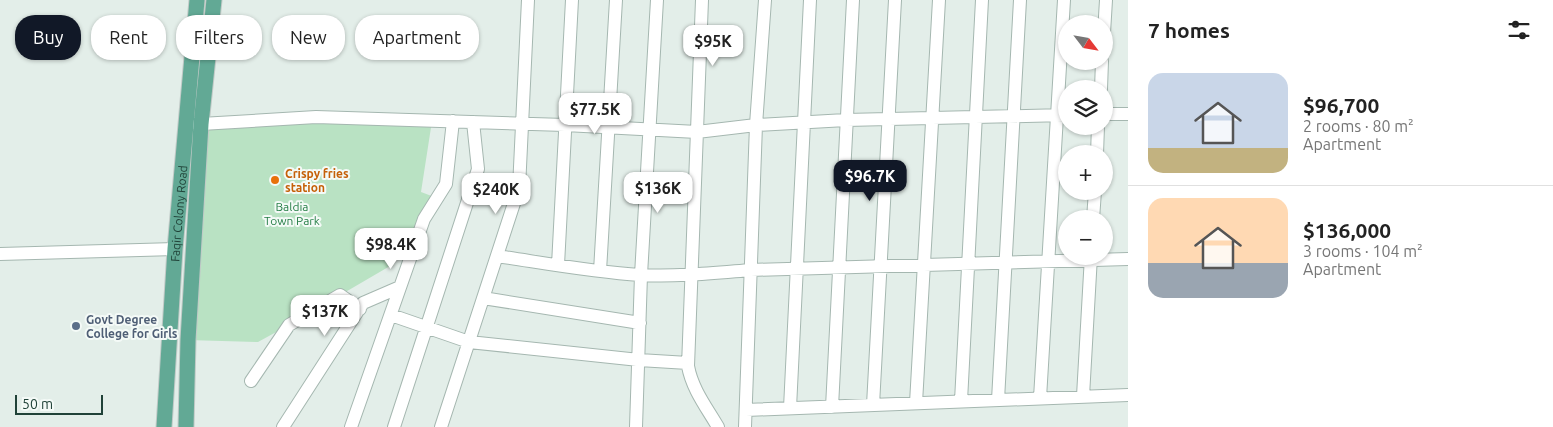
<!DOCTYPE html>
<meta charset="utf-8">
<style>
body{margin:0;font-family:Ubuntu,sans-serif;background:#f6f6f6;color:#222;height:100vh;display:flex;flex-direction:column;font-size:19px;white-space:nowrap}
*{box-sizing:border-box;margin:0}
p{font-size:16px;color:#767676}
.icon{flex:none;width:28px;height:28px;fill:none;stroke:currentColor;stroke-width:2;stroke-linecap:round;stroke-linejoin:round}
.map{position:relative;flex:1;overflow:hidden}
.drawer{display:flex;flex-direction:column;background:#fff;width:425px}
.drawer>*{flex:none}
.banner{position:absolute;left:15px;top:15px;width:475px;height:45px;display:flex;gap:10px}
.needle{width:32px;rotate:121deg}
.fabs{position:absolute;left:1058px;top:15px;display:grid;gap:10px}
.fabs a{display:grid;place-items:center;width:55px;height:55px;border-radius:50%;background:#fff;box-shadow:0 1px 4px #0004;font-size:25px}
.scale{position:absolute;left:15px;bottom:12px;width:88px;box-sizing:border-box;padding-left:5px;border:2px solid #204238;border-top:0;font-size:14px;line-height:18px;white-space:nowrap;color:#204238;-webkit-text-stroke:4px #f4faf7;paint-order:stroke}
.price{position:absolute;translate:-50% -42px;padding:0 11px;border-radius:10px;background:#fff;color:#222;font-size:16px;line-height:32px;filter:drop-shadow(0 1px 2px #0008)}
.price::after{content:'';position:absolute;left:50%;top:30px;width:15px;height:11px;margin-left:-8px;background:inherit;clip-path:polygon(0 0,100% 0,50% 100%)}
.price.active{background:#111827;color:#fff}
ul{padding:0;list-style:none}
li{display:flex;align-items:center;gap:15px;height:125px;padding:0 20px}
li+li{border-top:1px solid #e0e0e0}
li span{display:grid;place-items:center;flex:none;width:140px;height:100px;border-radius:15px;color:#555}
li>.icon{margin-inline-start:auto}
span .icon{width:60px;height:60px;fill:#fffc;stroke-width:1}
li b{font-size:21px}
h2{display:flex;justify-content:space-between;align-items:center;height:60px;padding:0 20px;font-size:21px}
.pill{padding:0 18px;border-radius:20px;background:#fff;box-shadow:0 1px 4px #0004;font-size:18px;line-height:45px}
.pill.active{background:#111827;color:#fff}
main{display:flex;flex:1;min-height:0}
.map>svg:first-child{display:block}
.green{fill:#b9e2c3}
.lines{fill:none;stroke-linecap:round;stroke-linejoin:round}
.minor-casing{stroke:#a5b7b0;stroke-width:14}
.major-casing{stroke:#c1cac7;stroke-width:17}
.minor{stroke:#fff;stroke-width:12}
.major{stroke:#62a995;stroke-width:15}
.food-dot{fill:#e8710a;stroke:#f4faf7;stroke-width:2}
.service-dot{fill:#5c6f8a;stroke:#f4faf7;stroke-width:2}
.labels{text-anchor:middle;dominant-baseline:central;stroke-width:4;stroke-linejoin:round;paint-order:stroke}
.food-label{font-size:12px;font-weight:bold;fill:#c56008;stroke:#f4faf7;text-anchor:start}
.park-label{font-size:12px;fill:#257e46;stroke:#f4faf7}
.street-label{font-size:12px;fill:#204238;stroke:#f4faf7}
.service-label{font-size:12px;font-weight:bold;fill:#4e5e75;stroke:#f4faf7;text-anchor:start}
</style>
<main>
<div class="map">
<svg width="1128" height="427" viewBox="0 0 1128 427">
<rect width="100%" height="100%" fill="#e3eee9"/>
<!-- green -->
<path class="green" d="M432,121L421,192L437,198L424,219L390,266L289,325L258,342L188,340L201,124Z"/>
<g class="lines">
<!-- minor casing -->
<g class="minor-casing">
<path id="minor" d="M702,0L688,366C692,389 707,408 718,427
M1104,33L1106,0
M1101,89L1102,61
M1104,114H1128
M193,123L201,124L316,117L565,125L697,132L756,125L846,120L1066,115
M1097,154L1098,126
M1093,219L1095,191
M0,254L175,249
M497,256C544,263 592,272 640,275C677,277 714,273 751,270L1128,259
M558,265L572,0
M600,271L616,0
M483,298L640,323
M391,315L469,342L639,360L688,363
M251,381L289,325L340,295L360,309
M1083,396L1091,256
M1040,398L1064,0
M998,400L1020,0
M961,401L982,0
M916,403L939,0
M873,405L895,0
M832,407L853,0
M790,408L810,0
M746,410L1128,395
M283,427L363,303L400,287
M351,427L424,219L446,184L453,121
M394,427L478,169L473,122
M441,427L519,188L528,0
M636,427L641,275L657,0
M745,427L756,125L765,0"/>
</g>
<!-- major casing -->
<g class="major-casing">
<g id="major">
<path id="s1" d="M164,427L175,249L197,0"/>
<path d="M186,427L188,340L201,124L214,0"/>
</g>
</g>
<!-- minor -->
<use href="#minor" class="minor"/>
<!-- major -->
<use href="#major" class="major"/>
</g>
<!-- markers -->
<circle class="food-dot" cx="275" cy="180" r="5"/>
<circle class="service-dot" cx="76" cy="326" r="5"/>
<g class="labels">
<!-- food labels -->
<g class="food-label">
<text x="285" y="173">Crispy fries<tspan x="285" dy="14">station</tspan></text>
</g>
<!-- park labels -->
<g class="park-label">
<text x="292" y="206">Baldia<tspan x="292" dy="14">Town Park</tspan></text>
</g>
<!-- street labels -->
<g class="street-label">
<text stroke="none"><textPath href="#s1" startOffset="214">Faqir Colony Road</textPath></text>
</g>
<!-- service labels -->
<g class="service-label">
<text x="86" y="319">Govt Degree<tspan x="86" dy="14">College for Girls</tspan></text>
</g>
</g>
</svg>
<div class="fabs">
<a><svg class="needle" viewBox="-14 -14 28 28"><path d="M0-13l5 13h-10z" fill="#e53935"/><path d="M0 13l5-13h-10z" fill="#767676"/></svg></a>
<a><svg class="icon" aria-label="layers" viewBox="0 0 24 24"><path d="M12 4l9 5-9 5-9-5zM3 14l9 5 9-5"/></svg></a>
<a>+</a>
<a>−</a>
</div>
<div class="scale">50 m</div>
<b class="price" style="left:713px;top:67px">$95K</b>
<b class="price" style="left:595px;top:135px">$77.5K</b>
<b class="price active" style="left:870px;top:202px">$96.7K</b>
<b class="price" style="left:658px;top:214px">$136K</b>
<b class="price" style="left:496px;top:215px">$240K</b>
<b class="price" style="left:391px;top:270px">$98.4K</b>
<b class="price" style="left:325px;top:337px">$137K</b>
<div class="banner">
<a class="pill active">Buy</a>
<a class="pill">Rent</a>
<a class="pill">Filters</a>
<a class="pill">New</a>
<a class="pill">Apartment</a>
</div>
</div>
<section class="drawer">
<h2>7 homes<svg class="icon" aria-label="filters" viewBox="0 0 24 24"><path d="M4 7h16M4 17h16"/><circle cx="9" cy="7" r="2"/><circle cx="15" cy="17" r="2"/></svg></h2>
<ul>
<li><span style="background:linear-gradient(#c9d6e8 75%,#c2b280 0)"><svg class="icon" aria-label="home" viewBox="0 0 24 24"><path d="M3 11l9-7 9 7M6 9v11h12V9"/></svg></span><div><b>$96,700</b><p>2 rooms · 80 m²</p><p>Apartment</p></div></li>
<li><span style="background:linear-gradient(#ffd9b3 65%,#9aa5b1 0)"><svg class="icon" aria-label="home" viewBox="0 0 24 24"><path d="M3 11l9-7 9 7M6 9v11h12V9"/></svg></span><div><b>$136,000</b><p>3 rooms · 104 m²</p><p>Apartment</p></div></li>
</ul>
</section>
</main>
